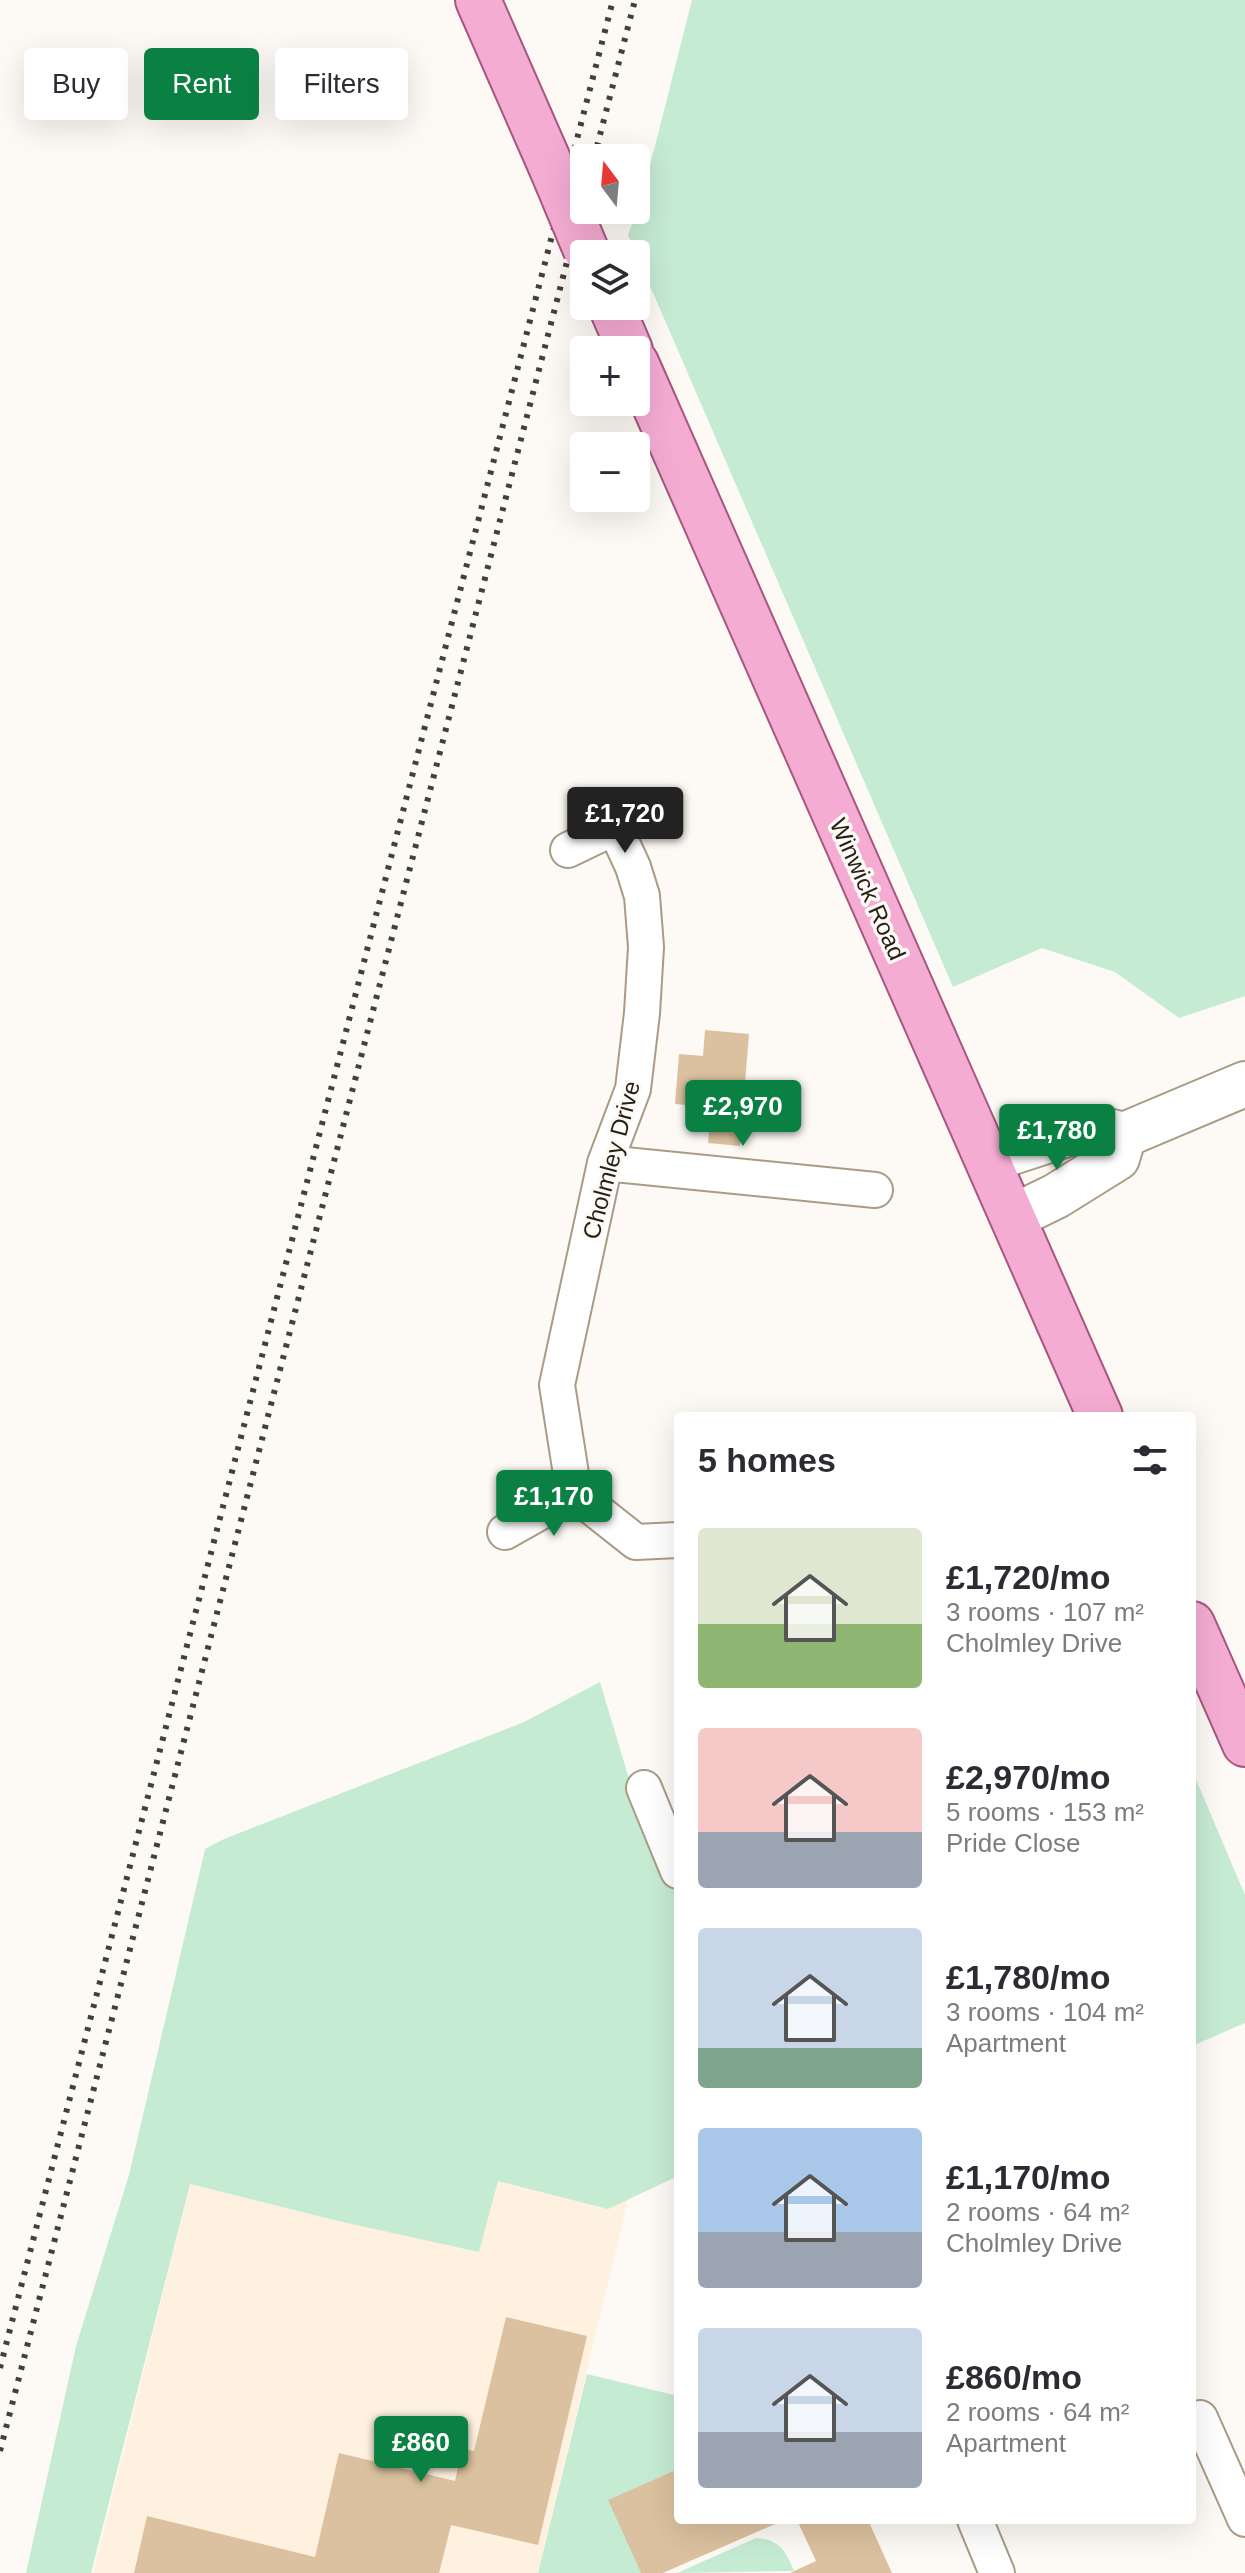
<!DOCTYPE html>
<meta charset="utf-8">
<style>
body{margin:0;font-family:Arial,sans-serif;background:#f2f2f3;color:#2b2b33;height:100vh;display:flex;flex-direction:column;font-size:30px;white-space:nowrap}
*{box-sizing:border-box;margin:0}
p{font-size:26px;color:#7c7c81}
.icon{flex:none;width:44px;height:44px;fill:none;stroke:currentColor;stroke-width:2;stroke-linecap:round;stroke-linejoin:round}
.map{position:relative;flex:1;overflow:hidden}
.sheet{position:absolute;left:674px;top:1412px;width:522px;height:1112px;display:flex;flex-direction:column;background:#fff;border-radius:8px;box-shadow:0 8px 32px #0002}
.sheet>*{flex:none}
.banner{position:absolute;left:24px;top:48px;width:530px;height:72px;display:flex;gap:16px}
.needle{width:52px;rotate:344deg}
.fabs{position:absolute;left:570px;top:144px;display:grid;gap:16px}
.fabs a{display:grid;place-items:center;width:80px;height:80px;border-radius:8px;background:#fff;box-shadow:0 8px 32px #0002;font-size:40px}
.price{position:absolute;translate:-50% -68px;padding:0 18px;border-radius:8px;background:#0b8043;color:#fff;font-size:26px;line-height:52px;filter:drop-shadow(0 2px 4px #0008)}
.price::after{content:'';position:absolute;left:50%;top:48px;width:24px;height:18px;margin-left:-12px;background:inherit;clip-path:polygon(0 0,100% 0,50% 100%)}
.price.active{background:#222;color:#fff}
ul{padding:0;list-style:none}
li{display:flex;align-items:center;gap:24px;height:200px;padding:0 24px}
li span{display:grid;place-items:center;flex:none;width:224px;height:160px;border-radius:8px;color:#555}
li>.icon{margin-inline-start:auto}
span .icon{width:96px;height:96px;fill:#fffc;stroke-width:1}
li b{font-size:34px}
h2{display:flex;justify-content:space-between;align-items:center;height:96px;padding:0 24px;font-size:34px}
.tag{padding:0 28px;border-radius:8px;background:#fff;box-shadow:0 8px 32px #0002;font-size:28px;line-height:72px}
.tag.active{background:#0b8043;color:#fff}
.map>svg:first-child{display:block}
.built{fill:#fef1df}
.green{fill:#c6ebd3}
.building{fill:#dbc19f}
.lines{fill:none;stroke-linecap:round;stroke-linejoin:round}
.minor-casing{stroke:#aa9b85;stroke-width:38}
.secondary-casing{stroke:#aa9b85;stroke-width:48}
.primary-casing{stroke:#a8577e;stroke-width:48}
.minor{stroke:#fff;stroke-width:34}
.secondary{stroke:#fff;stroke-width:44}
.primary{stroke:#f5acd3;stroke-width:44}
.rail{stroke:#443f37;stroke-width:6;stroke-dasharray:4 8;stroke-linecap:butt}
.primary-bridge-casing{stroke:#a8577e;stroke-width:48;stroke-linecap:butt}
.primary-bridge{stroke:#f5acd3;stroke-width:44}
.labels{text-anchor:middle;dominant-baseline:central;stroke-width:7;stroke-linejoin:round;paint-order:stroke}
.street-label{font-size:24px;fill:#251f17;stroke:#fdfaf5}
</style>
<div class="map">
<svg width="1245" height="2573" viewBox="0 0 1245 2573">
<rect width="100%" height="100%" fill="#fdfaf5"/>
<!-- built -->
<path class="built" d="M276,1840L654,2067L623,2221L538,2573H93Z"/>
<!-- green -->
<path class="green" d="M692,0H1245V996L1179,1018L1115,972L1042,948L953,987L628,235L644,189Z
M600,1682L630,1782L678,1892V2176L608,2209L498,2181L479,2252L338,2221L190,2184L91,2573H26L76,2346L129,2175L205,1849L224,1839L524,1722Z
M1192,1770L1245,1895V2023L1192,2046Z
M587,2374L678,2396V2469L609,2500L641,2573H538Z
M756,2538C779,2539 786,2551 794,2571L677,2573Z"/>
<!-- building -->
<path class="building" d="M705,1030L749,1034L740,1146L708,1143L711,1107L675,1104L679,1054L703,1056Z
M506,2317L587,2336L538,2545L451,2525L439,2573H134L147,2516L315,2557L339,2453L455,2481L462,2449L474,2451Z
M678,2469V2520H784L663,2573H641L608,2500Z
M797,2520H868L892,2573H790L816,2561Z"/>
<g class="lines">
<!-- minor casing -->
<g class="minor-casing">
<path id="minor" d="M615,828L633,867L642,896L646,947L642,1013L633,1089L605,1163L557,1385L574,1493L636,1542L678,1540
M568,850L657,807
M605,1163L875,1190
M505,1532L574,1493
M644,1788L678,1871
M1200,2418L1245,2519
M975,2520L997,2573"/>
</g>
<!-- secondary casing -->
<g class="secondary-casing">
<path id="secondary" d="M988,1160L1079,1130L1099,1129L1124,1135L1245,1084
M1013,1217L1056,1196L1117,1158L1124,1135"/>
</g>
<!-- primary casing -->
<g class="primary-casing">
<path id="primary" d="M478,0L553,171
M611,306L630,350
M636,363L1100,1416
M1192,1624L1245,1744"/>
</g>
<!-- minor -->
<use href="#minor" class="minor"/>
<!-- secondary -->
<use href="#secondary" class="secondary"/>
<!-- primary -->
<use href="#primary" class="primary"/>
<!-- rail -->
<path class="rail" d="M594,158L635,0
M0,2368L613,0
M0,2451L584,196"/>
<!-- primary-bridge casing -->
<g class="primary-bridge-casing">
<path id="primary-bridge" d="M553,171L586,250"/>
</g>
<!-- primary-bridge -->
<use href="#primary-bridge" class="primary-bridge"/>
</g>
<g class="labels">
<!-- street labels -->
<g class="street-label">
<text transform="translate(868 889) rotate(66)">Winwick Road</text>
<text transform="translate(611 1160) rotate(-75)">Cholmley Drive</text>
</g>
</g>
</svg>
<div class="fabs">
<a><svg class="needle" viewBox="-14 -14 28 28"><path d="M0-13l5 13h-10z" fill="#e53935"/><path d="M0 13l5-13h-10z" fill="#7c7c81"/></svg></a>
<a><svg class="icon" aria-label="layers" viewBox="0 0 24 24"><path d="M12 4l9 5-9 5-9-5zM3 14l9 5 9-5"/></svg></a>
<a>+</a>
<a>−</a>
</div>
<b class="price active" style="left:625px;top:855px">£1,720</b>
<b class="price" style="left:743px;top:1148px">£2,970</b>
<b class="price" style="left:1057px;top:1172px">£1,780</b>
<b class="price" style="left:554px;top:1538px">£1,170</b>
<b class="price" style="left:421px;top:2484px">£860</b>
<div class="banner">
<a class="tag">Buy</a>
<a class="tag active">Rent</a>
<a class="tag">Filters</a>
</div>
<section class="sheet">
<h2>5 homes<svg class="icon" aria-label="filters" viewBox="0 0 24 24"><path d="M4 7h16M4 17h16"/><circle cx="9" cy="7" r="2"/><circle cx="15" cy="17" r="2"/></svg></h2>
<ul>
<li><span style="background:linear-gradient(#dfe7d0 60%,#8fb573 0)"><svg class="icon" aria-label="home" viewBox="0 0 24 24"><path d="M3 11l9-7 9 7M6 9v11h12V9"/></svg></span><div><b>£1,720/mo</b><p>3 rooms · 107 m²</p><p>Cholmley Drive</p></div></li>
<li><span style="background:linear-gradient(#f6c9c9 65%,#9aa5b1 0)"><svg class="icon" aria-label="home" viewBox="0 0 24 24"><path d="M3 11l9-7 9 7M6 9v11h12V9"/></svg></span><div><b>£2,970/mo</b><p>5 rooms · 153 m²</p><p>Pride Close</p></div></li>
<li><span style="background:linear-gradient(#c9d6e8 75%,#7fa58c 0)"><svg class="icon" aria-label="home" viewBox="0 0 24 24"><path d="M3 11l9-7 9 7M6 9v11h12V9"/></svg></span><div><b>£1,780/mo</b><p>3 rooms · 104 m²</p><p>Apartment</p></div></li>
<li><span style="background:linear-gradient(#a9c7e8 65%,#9aa5b1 0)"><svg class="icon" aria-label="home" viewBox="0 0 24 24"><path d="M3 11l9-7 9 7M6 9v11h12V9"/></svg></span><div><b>£1,170/mo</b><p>2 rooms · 64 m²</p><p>Cholmley Drive</p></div></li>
<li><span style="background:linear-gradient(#c9d6e8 65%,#9aa5b1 0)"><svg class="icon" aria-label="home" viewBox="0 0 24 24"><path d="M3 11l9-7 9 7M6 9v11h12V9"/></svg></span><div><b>£860/mo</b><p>2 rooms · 64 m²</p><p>Apartment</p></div></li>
</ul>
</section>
</div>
